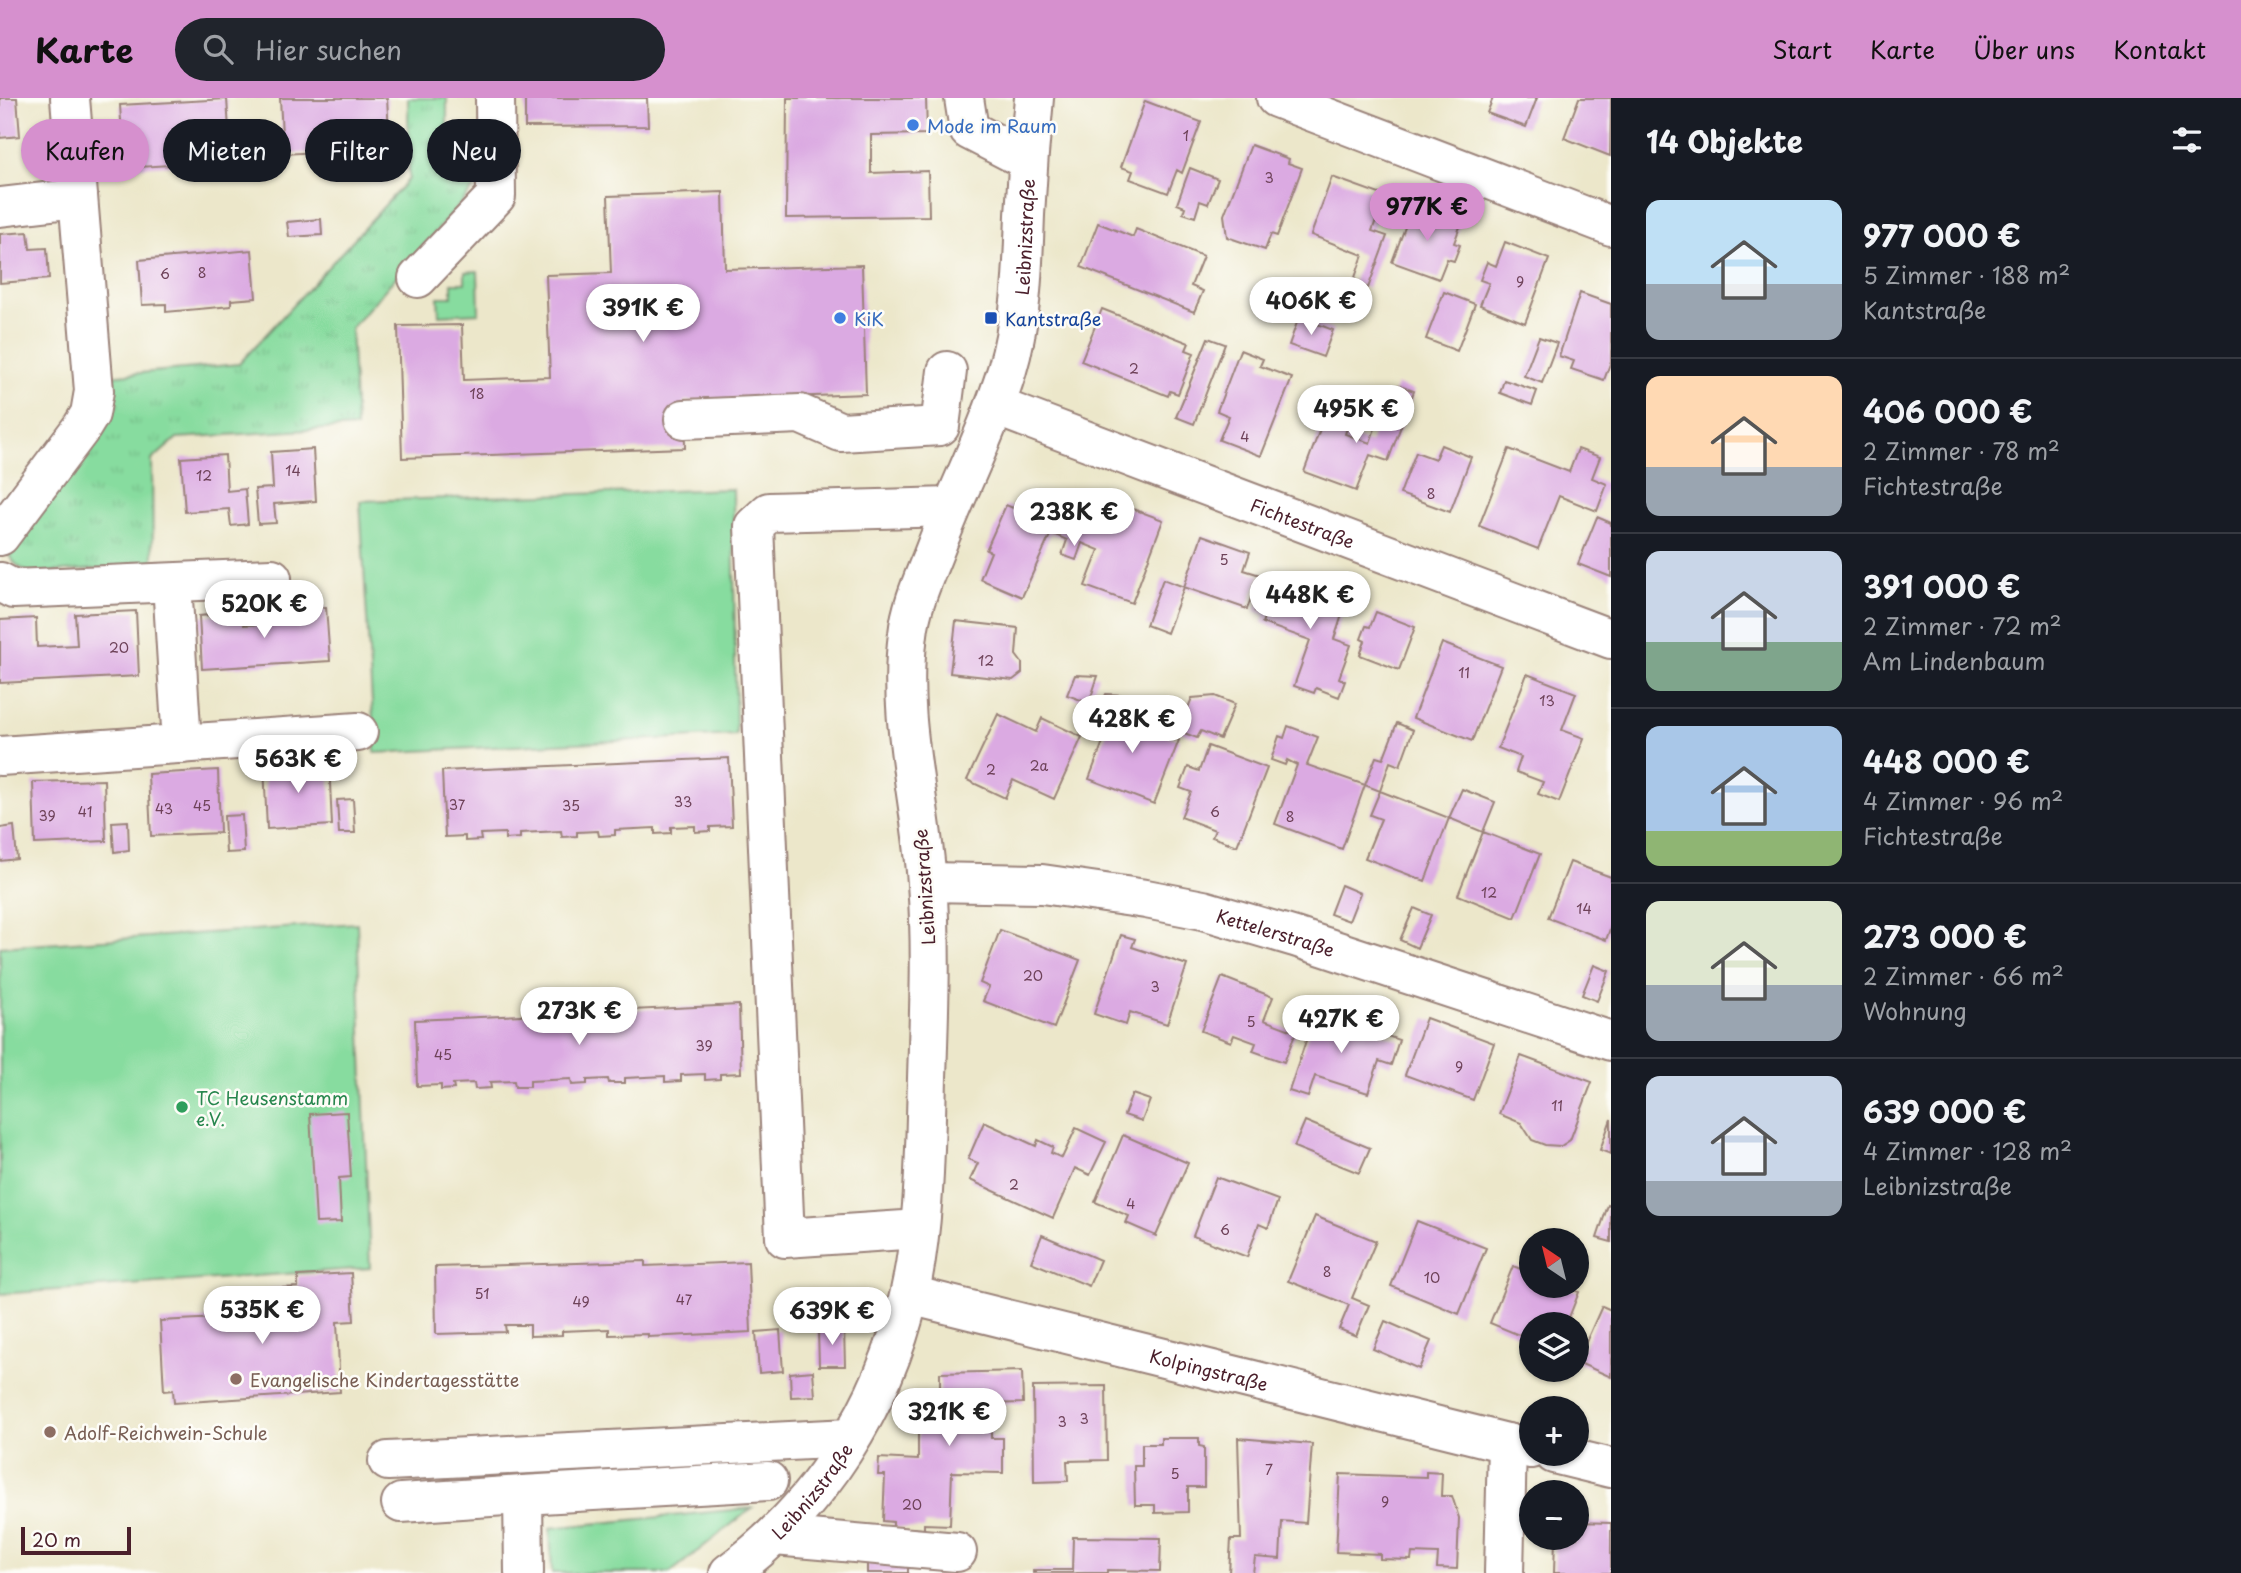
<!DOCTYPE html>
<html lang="de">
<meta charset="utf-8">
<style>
body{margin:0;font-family:"Playpen Sans",sans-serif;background:#20242c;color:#f1f3f6;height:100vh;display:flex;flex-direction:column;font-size:26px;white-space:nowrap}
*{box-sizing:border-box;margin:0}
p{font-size:23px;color:#9ea1a6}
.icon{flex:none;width:38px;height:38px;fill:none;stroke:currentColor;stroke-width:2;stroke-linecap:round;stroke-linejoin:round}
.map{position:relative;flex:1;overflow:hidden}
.drawer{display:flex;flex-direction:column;background:#171b24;width:630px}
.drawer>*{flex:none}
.top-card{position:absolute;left:21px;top:21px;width:665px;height:63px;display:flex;gap:14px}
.needle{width:46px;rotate:325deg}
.tools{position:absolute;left:1519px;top:1130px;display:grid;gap:14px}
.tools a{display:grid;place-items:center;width:70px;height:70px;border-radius:50%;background:#171b24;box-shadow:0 2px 5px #0004;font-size:35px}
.scale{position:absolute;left:21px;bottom:18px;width:110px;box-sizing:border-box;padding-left:7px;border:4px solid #4a1f2b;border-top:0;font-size:19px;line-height:24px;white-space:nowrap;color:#4a1f2b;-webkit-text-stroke:5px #fdfcf7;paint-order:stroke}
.price{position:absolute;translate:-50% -60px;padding:0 16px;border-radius:24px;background:#fff;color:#222;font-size:23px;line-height:46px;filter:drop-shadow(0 2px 4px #0008)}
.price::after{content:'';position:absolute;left:50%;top:42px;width:21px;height:16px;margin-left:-10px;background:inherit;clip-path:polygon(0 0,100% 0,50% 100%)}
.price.on{background:#d690ce;color:#111}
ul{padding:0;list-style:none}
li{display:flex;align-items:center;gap:21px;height:175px;padding:0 35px}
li+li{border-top:2px solid #363941}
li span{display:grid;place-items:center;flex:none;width:196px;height:140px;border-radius:14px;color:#555}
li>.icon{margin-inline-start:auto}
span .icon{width:84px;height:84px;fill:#fffc;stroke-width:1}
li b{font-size:30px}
h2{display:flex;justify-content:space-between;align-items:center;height:84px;padding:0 35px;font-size:30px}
.pill{padding:0 24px;border-radius:32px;background:#171b24;box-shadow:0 2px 5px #0004;font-size:24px;line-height:63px}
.pill.on{background:#d690ce;color:#111}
header{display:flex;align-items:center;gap:42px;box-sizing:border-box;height:98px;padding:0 35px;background:#d690ce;color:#111}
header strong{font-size:33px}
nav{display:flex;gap:38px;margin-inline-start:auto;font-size:24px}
.search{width:490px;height:63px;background:#20242c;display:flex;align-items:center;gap:18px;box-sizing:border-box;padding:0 24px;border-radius:38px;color:#9ea1a6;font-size:26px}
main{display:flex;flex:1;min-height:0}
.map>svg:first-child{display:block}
.grass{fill:#87dc9f;stroke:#687e65;stroke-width:2}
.park{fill:url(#park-tufts);stroke:#687e65;stroke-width:2}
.building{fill:#dbaae2}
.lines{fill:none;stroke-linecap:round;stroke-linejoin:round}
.minor-casing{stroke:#9b837a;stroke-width:42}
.minor{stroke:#fff;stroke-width:38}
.shop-dot{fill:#3f7fe0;stroke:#fdfcf7;stroke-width:2.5}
.transit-dot{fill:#1a4fb4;stroke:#fdfcf7;stroke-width:2.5}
.leisure-dot{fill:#2e9e5b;stroke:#fdfcf7;stroke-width:2.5}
.education-dot{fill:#8d6e63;stroke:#fdfcf7;stroke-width:2.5}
.labels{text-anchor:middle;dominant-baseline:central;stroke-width:5;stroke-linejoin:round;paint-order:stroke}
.number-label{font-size:14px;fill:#6e4259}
.shop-label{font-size:18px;fill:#366cbe;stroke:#fdfcf7;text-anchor:start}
.street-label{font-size:18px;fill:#4a1f2b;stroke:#fdfcf7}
.transit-label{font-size:18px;fill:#164399;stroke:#fdfcf7;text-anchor:start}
.leisure-label{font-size:18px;fill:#27864d;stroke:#fdfcf7;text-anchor:start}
.education-label{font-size:18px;fill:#785e54;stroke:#fdfcf7;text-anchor:start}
</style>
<header>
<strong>Karte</strong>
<div class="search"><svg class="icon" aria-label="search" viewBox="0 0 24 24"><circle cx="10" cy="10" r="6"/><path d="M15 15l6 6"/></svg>Hier suchen</div>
<nav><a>Start</a><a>Karte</a><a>Über uns</a><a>Kontakt</a></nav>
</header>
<main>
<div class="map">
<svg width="1611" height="1475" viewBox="0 0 1611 1475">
<defs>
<pattern id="park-tufts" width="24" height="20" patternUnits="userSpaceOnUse" patternTransform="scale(1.75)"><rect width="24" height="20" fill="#87dc9f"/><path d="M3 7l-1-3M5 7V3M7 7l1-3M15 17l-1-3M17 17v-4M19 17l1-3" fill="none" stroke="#76bc89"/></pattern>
</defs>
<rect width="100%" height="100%" fill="#fdfcf7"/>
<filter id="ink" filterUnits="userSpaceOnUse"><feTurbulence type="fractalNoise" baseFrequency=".0143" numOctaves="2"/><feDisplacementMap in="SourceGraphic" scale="14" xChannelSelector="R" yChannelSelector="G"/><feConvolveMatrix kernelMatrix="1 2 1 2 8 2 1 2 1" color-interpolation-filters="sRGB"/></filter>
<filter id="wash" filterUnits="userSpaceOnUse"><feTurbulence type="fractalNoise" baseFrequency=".00686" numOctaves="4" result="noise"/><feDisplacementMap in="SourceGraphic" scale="28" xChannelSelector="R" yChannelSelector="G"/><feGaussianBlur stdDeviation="1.57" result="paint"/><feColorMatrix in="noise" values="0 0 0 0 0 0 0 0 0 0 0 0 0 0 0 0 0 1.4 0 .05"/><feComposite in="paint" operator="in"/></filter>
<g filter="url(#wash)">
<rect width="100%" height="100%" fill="#ece7ca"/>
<!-- grass -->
<path class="grass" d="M478,173L479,215L439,217L438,199H452V185H465V174Z
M733,391L736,637L375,655L360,403Z
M357,825L370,1170L0,1196V849Z
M752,1410L670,1475H552L550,1430Z"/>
<!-- park -->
<path class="park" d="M408,0H447V38H478L480,74L476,88L351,230L356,329L177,340L152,362L153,468L30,475C20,470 13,466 8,455L108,278L239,266L409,81Z"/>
<g id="blocks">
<!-- building -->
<path class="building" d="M0,0H17L20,38L0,40Z
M280,0H387L390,50L283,56Z
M525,0H647L648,28L525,29Z
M787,0H926L927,36L871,37V75L928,73L929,118L786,120Z
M1493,0H1537L1526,29L1487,15Z
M1579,0H1611L1610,58L1564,40Z
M227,1L231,63L124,70L120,7Z
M1145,3L1201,24L1182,75L1177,72L1168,95L1130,81L1133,73L1121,69Z
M1251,47L1289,61L1288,65L1302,70L1277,138L1271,136L1265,152L1227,139L1224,117Z
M1190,70L1218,81L1208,106L1200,103L1195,119L1183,115L1185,109L1177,106Z
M1332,79L1385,98L1372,133L1387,138L1368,190L1353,185L1363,157L1311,137Z
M723,94L725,171L862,167L866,296L684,303L685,350L402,360L398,228L462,227L464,282L550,279L546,177L611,175L608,98Z
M1413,108L1461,126L1454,145L1460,147L1454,163L1447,161L1439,181L1392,164Z
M321,121L322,137L289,139L287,124Z
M1098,125L1133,139L1136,131L1203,158L1191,188L1203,193L1194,214L1081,169Z
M28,134L30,151L47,150L49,181L0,185V136Z
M1505,144L1549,161L1525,225L1480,207L1489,185L1480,182L1487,164L1496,168Z
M252,152L256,200L231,202V208L166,214V206L142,207L139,162Z
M1444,194L1475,206L1457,253L1426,241Z
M1580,195L1611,206V263L1604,282L1571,271L1574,263L1559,258Z
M1102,211L1189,245L1186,252L1194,255L1178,296L1170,293L1168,298L1081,263Z
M1299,219L1333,232L1323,259L1289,247Z
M1539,239L1557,245L1542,285L1524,278Z
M1208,240L1225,246L1194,326L1176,319Z
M1240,252L1263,261L1260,268L1292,280L1261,358L1219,342L1229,318L1217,313Z
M1504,282L1537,293L1532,307L1500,295Z
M1397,287L1414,293L1388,363L1370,357L1356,393L1304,374L1326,315L1349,324L1345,336L1370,345L1380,316L1386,318Z
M1441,347L1471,359L1450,414L1400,396L1416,354L1435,361Z
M313,351L316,403L274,406L276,425L258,426L255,391L273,390L271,354Z
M1509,351L1569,374L1578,351L1600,359L1592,380L1607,386L1597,413L1559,398L1538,451L1479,428Z
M225,357L227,393L245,391L248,426L231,428L229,411L185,414L181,360Z
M1117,405L1163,422L1132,505L1085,488L1099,452L1082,445L1076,462L1062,457L1067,442L1051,435L1022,499L980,481L991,454L986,452L1006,407L1054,427L1064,406L1110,424Z
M1597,419L1611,425V479L1578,466Z
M1202,437L1250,454L1244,472L1260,477L1247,511L1184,489L1167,535L1146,527L1163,481L1184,489Z
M1281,478L1347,502L1334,541L1351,547L1339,580L1345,583L1339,599L1316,590L1314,595L1294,588L1310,542L1262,525L1265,517L1255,513L1264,489L1275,492Z
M326,509L330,563L202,571L199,518L243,514L244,527L283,525L282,512Z
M136,513L139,578L0,585V522L36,520L37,549L77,547L75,516Z
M1376,514L1415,529L1399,572L1360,557L1365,543L1361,541L1366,528L1370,529Z
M956,523L1018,530L1016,557L1022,565V575L1013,582L950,575Z
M1442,545L1501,568L1472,643L1413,620Z
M1527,576L1576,595L1562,632L1584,640L1559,704L1538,696L1543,684L1516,674L1521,659L1498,650Z
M1075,577L1098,578L1089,605L1067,597Z
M1106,596L1122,597L1114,617L1179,642L1154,706L1089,681L1109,628L1095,622Z
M1215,598L1235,606L1220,641L1201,633L1197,640L1179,633L1192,600Z
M998,616L1036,634L1042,620L1082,639L1054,701L1013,682L1005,700L967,682Z
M1397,625L1413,632L1400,668L1390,664L1380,693L1365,687L1342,751L1275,726L1297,667L1287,662L1285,667L1271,662L1279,638L1284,640L1288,628L1318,639L1307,667L1365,687L1376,659L1383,661Z
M1208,648L1267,670L1237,748L1212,739L1215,732L1181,719L1191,694L1180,690L1188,669L1199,673Z
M729,660L732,728L710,729V733L695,734V728L671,729V735L655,736V730L615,732V737L599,738L598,733L577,734V738L562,739L561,733L520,735V740L505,741V735L480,736L481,742L465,743V738L445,739L442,673Z
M329,664L332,727L267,731L264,667Z
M218,672L220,735L151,738L148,676Z
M104,682L106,743L35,746L33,684Z
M1462,691L1495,704L1483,734L1540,756L1515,820L1458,797L1483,734L1449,720Z
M1380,693L1449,720L1425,783L1365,760L1381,721L1370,717Z
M353,701L355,735H339L337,702Z
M242,717L244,754L226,755L224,718Z
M128,723L129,752L114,754L112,724Z
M14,728L17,761L0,763V730Z
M1570,764L1611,779V828L1606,842L1548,820Z
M1341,787L1360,795L1349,823L1330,816Z
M1414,810L1431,817L1417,850L1400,842Z
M1000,832L1080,862L1054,930L983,903L989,889L980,885Z
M1121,837L1135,841L1132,849L1187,867L1167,926L1130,914L1126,927L1094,916Z
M1594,867L1609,873L1597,903L1582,897Z
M1222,879L1273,899L1264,922L1296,934L1284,964L1253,953L1256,945L1234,937L1231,944L1201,933Z
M739,907L741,975L720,976V981L705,982V976L681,977V983L665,984V978L625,980V985H609L608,981L587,982V986L572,987L571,981L530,983V989H515L514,983L490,984L491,990L475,991L474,985L453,986L454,991L441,992V987L417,988L415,922Z
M1316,913L1399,942L1391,967L1379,963L1368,995L1315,978L1308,999L1289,993Z
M1426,920L1494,945L1473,1002L1405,977Z
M1521,958L1592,984L1570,1042L1561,1048L1545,1047L1532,1042L1521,1025L1499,1016Z
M1132,996L1150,1002L1142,1023L1124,1017Z
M347,1014L351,1079L339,1080L341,1124L316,1125L310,1016Z
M1611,1021V1056L1600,1052Z
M1305,1023L1370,1050L1359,1075L1294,1049Z
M984,1024L1036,1048L1038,1042L1053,1049L1051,1055L1062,1060L1076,1030L1106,1044L1090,1077L1075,1070L1053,1120L970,1082L978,1065L968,1061Z
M1123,1037L1188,1065L1156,1138L1126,1125L1129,1118L1095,1104Z
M1216,1079L1278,1102L1268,1130L1259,1126L1247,1159L1193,1138Z
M1608,1107L1611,1108V1144L1597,1140Z
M1315,1118L1376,1143L1352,1200L1369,1207L1356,1238L1339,1231L1349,1207L1288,1183Z
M1417,1123L1486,1150L1459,1216L1391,1188Z
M1042,1137L1100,1162L1089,1188L1031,1164Z
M645,1163V1168L748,1164L751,1234L648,1239V1236L609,1237V1231L562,1233V1237L530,1238V1227H505L506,1234L436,1236L435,1169Z
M1513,1168L1531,1175V1188H1564L1579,1194L1566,1227H1531V1242L1490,1225Z
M351,1175L354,1223L337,1224L340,1294L174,1305L173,1292L164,1293L160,1223L238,1219V1224L267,1223L265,1191L298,1189V1178Z
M1602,1208L1611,1212V1279L1577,1264Z
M1385,1223L1431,1243L1419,1271L1373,1251Z
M844,1230L845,1268H819L818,1231Z
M780,1232L783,1273L759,1275L756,1234Z
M813,1273L815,1298L791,1299L790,1275Z
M1022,1273L1023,1305L984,1306V1319H991V1340H1003V1375L952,1374L950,1427L924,1426V1431L893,1429V1424L883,1423L885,1377H878L879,1360L918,1362V1320H940V1275Z
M1106,1288L1107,1362L1067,1363L1068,1383L1034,1384L1033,1289Z
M1161,1340H1199V1348L1204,1349V1389H1188V1414L1155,1415V1407H1135L1134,1368H1142V1346H1161Z
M1238,1340L1312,1346L1306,1425L1282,1423L1280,1461L1255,1459L1253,1475H1229L1231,1441H1241Z
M1426,1374L1442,1375L1441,1398H1452L1459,1420L1457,1471L1437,1470L1438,1456L1412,1455L1411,1462L1380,1461V1456L1336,1454L1340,1376L1426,1379Z
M1577,1424L1611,1425V1475H1554L1555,1440H1577Z
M1073,1439L1161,1440L1160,1473L1107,1472V1475H1033V1472H1072Z
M867,1466H908V1475H867Z"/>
</g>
</g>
<g filter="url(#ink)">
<use href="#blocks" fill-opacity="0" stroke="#9b837a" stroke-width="2"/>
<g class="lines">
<!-- minor casing -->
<g class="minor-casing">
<g id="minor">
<path d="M964,0L969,32L1027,62"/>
<path d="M1276,0L1611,128"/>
<path d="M0,109L78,100"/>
<path d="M418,180L496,98L495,0"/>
<path id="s1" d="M995,308L1611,541"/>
<path d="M684,321L800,316L841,334L940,328L947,273"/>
<path d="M0,438L82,329L90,316L94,293L70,0"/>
<path d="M0,484L13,491L272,480"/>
<path d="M172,485L182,646"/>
<path d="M0,658L358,634"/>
<path id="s2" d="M927,784L1042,786L1146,801L1203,812L1295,839L1611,943"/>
<path d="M919,1131L785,1140L754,428L769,414L951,409"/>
<path id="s3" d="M910,1197L1531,1351"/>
<path d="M1554,1356L1611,1370"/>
<path d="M388,1363L850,1340"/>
<path d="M401,1405L523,1397"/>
<path d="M775,1438L957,1454"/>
<path d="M524,1475L523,1397L768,1383"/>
<path id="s4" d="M729,1475C819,1410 884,1306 909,1198C925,1128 925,1052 927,980C929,915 932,849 927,785C921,701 897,620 908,536C911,507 924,480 934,454C957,393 988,334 1007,272C1022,222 1023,169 1025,117C1027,78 1030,39 1034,0"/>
<path d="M1504,1475L1507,1345"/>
</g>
</g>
<!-- minor -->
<use href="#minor" class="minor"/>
</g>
</g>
<!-- markers -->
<g class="shop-dot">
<circle cx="913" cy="27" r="7"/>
<circle cx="840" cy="220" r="7"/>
</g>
<rect class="transit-dot" x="984" y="213" width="14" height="14" rx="3.5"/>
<circle class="leisure-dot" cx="182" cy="1009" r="7"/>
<g class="education-dot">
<circle cx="236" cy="1281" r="7"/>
<circle cx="50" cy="1334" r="7"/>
</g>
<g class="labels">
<!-- number labels -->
<g class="number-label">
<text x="1186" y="37">1</text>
<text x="1269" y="79">3</text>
<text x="202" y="174">8</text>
<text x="165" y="175">6</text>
<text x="1520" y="183">9</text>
<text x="1134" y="270">2</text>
<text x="477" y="295">18</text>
<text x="1245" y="338">4</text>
<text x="293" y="372">14</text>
<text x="204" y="377">12</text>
<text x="1431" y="395">8</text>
<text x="1224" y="461">5</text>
<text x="119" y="549">20</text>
<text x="986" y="562">12</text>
<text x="1464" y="574">11</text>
<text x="1547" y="602">13</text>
<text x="1039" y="667">2a</text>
<text x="991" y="671">2</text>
<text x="683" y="703">33</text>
<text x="457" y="706">37</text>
<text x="202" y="707">45</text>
<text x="571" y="707">35</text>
<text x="164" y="710">43</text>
<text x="85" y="713">41</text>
<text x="1215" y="713">6</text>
<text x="47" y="717">39</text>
<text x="1290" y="718">8</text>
<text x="1489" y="794">12</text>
<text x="1584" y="810">14</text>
<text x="1033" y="877">20</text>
<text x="1155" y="888">3</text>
<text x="1251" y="923">5</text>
<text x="704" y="947">39</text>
<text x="443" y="956">45</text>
<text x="1459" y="968">9</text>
<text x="1557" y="1007">11</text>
<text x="1014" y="1086">2</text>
<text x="1131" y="1105">4</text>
<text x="1225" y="1131">6</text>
<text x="1327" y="1173">8</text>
<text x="1432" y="1179">10</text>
<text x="482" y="1195">51</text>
<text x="684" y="1201">47</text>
<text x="581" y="1203">49</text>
<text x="1084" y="1320">3</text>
<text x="1062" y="1323">3</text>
<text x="1269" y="1371">7</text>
<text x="1175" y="1375">5</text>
<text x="1385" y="1403">9</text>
<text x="912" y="1406">20</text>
</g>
<!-- shop labels -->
<g class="shop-label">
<text x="927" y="27">Mode im Raum</text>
<text x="854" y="220">KiK</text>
</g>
<!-- street labels -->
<g class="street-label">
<text stroke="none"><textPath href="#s4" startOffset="1419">Leibnizstraße</textPath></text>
<text stroke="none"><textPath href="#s1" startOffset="329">Fichtestraße</textPath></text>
<text transform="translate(924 789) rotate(-94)">Leibnizstraße</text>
<text stroke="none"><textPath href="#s2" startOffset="354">Kettelerstraße</textPath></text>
<text stroke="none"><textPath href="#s3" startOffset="308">Kolpingstraße</textPath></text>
<text stroke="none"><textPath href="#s4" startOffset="117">Leibnizstraße</textPath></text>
</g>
<!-- transit labels -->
<g class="transit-label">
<text x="1005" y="220">Kantstraße</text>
</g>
<!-- leisure labels -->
<g class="leisure-label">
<text x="196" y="999">TC Heusenstamm<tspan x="196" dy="21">e.V.</tspan></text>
</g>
<!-- education labels -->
<g class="education-label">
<text x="250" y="1281">Evangelische Kindertagesstätte</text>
<text x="64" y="1334">Adolf-Reichwein-Schule</text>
</g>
</g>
</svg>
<div class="tools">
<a><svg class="needle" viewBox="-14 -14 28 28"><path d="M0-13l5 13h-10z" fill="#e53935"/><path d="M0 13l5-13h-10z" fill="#9ea1a6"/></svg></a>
<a><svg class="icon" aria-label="layers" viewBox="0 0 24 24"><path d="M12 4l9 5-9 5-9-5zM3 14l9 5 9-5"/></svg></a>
<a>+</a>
<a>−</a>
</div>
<div class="scale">20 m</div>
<b class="price on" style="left:1427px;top:145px">977K €</b>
<b class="price" style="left:1311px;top:239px">406K €</b>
<b class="price" style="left:643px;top:246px">391K €</b>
<b class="price" style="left:1356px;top:347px">495K €</b>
<b class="price" style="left:1074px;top:450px">238K €</b>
<b class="price" style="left:1310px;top:533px">448K €</b>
<b class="price" style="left:264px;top:542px">520K €</b>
<b class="price" style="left:1132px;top:657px">428K €</b>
<b class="price" style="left:298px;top:697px">563K €</b>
<b class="price" style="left:579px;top:949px">273K €</b>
<b class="price" style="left:1341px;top:957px">427K €</b>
<b class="price" style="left:262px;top:1248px">535K €</b>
<b class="price" style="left:832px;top:1249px">639K €</b>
<b class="price" style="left:949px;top:1350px">321K €</b>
<div class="top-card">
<a class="pill on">Kaufen</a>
<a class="pill">Mieten</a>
<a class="pill">Filter</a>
<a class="pill">Neu</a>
</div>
</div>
<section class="drawer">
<h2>14 Objekte<svg class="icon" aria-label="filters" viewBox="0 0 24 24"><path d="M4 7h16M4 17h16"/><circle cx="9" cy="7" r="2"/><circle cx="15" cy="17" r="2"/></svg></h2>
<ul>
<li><span style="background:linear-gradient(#bfe0f5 60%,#9aa5b1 0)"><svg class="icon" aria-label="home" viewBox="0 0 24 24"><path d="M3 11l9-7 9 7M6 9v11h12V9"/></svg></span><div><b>977 000 €</b><p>5 Zimmer · 188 m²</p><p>Kantstraße</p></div></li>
<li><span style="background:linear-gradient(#ffd9b3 65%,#9aa5b1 0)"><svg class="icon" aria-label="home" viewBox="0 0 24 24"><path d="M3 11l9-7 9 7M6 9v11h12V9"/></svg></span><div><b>406 000 €</b><p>2 Zimmer · 78 m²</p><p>Fichtestraße</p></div></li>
<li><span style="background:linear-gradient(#c9d6e8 65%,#7fa58c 0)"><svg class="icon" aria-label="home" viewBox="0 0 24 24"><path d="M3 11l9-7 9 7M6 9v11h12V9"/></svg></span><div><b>391 000 €</b><p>2 Zimmer · 72 m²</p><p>Am Lindenbaum</p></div></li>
<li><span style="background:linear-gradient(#a9c7e8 75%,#8fb573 0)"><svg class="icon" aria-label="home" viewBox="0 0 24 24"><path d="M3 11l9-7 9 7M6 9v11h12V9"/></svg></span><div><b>448 000 €</b><p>4 Zimmer · 96 m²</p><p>Fichtestraße</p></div></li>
<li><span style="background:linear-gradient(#dfe7d0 60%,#9aa5b1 0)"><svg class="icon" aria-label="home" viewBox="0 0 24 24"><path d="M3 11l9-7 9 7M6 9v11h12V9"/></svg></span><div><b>273 000 €</b><p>2 Zimmer · 66 m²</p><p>Wohnung</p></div></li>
<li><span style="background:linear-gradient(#c9d6e8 75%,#9aa5b1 0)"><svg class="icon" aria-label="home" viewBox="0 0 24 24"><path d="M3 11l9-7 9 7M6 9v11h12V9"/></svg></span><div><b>639 000 €</b><p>4 Zimmer · 128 m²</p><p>Leibnizstraße</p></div></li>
</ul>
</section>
</main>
